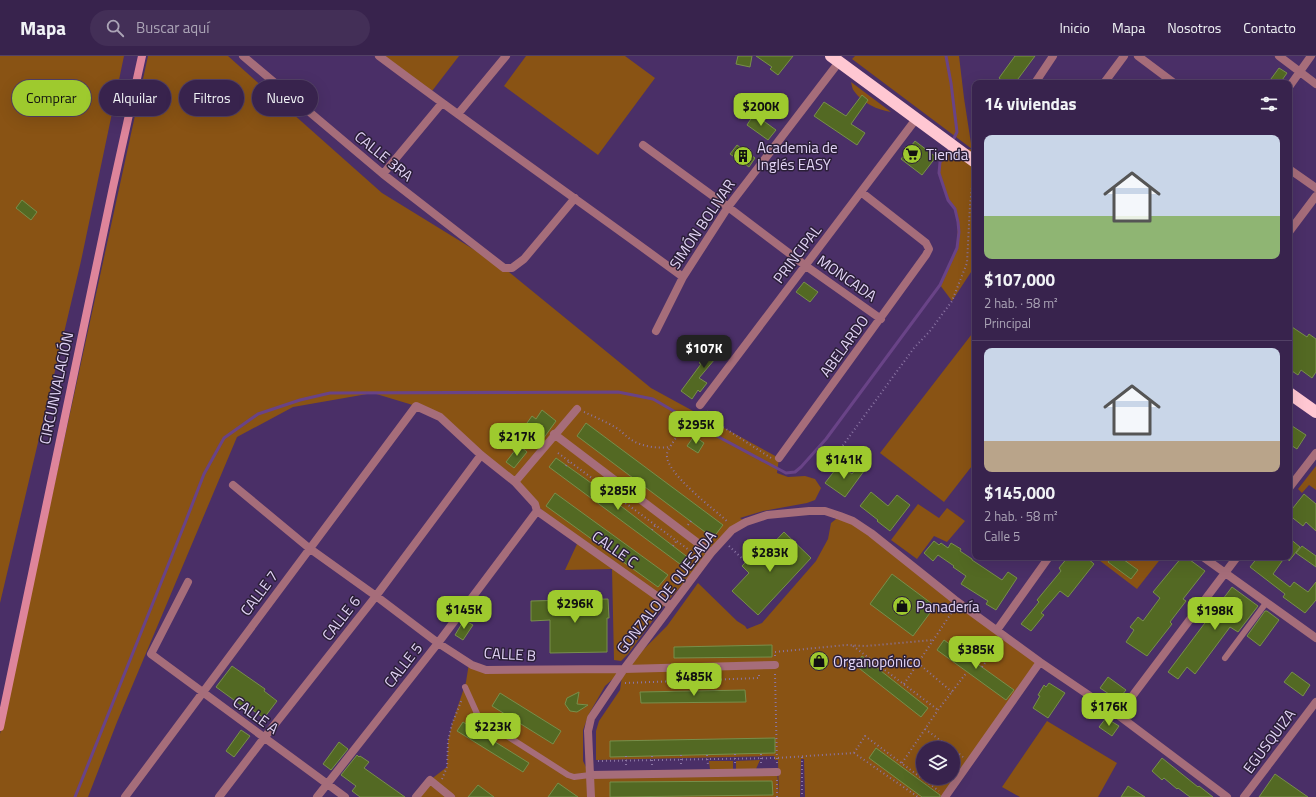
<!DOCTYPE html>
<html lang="es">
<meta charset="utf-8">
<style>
body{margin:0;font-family:"Titillium Web",sans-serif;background:#432f57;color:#f1f3f6;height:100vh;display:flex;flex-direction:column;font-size:15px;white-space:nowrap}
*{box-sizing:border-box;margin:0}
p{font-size:13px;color:#aba4b6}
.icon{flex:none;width:22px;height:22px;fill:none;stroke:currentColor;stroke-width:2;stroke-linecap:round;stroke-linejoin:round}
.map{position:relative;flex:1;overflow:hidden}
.details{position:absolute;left:972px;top:24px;width:320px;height:480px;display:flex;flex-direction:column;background:#38234d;border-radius:8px;box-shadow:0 4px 16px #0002,0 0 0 1px #524065}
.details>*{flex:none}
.banner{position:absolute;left:12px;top:24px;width:380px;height:36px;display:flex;gap:8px}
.controls{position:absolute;left:916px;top:685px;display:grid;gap:8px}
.controls a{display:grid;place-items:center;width:44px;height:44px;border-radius:50%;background:#38234d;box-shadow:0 4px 16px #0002,0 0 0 1px #524065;font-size:20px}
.price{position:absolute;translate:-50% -34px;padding:0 9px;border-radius:8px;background:#9eca2e;color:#111;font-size:13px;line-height:26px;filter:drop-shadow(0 1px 2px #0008)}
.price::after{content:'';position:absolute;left:50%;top:24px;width:12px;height:9px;margin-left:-6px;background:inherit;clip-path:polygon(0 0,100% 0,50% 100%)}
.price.selected{background:#222;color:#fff}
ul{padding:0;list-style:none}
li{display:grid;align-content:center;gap:8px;height:212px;padding:0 12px}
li+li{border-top:1px solid #524065}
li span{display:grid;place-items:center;height:124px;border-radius:8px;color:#555}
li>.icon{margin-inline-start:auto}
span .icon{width:72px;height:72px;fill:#fffc;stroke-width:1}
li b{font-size:17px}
h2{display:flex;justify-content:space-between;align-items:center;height:48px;padding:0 12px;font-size:17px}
.tag{padding:0 14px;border-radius:18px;background:#38234d;box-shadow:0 4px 16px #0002,0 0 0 1px #524065;font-size:14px;line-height:36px}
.tag.selected{background:#9eca2e;color:#111}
header{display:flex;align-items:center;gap:24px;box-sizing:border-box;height:56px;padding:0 20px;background:#38234d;border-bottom:1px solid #524065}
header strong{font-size:19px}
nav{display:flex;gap:22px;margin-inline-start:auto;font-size:14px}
.search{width:280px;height:36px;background:#432f57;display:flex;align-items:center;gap:10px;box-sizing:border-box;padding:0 14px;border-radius:22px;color:#aba4b6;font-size:15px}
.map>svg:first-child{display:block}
.green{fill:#895314;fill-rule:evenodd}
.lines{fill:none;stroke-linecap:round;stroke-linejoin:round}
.stream{stroke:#694387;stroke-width:3}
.building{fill:#536923;stroke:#788f4b}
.path{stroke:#8b75a4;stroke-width:2;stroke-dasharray:1 3;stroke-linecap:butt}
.lane{stroke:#a66d7a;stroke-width:6}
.street{stroke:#a66d7a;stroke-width:8}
.secondary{stroke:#de859b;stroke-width:8}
.highway{stroke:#ffc7d2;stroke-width:12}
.labels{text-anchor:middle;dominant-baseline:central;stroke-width:3;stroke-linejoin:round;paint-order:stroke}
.poi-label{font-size:15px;fill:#e2d4f6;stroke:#2b1f38;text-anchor:start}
.street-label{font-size:15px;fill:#e2d4f6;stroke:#2b1f38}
</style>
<header>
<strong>Mapa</strong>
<div class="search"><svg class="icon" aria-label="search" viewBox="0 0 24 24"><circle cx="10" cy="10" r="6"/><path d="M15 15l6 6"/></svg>Buscar aquí</div>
<nav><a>Inicio</a><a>Mapa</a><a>Nosotros</a><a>Contacto</a></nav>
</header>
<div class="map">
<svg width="1316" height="741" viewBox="0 0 1316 741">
<rect width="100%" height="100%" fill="#4a2f67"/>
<!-- green -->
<path class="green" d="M0,0H124L81,205L0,547Z
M148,0H228L382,137L504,212L651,332L779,402L777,417L788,421L805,420L815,423L821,432L815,444L807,447L763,455L740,462L746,466L711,497L665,548L628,598L621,605L614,604L612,513L565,514L577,488L535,447L440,361L416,350L373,337L293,351L237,381L117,666L88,741H0V678Z
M384,0H459L432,35Z
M526,0H625L655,22L598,99L504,30Z
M855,0H959L964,42L972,94L975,100V210L952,245L940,229L957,192L958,166L955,153L948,144L939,117L940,106C952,93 956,95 972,93L852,3Z
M851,26L891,56C878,54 862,47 854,35C852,33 852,29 851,26Z
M975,274V406L944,446L880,397Z
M1316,410V434L1309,429L1302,437L1298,433Z
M918,448L939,462L947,452L965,465L947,486L934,480L917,503L891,484Z
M840,460L853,465L1040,606L946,741H805L804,703H801L800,741H779L778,704H775L774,700L596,704V675L599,665L620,634L623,614L605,630L589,658L583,674V705L590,719L777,716L779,741H416L430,724L447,711L448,685L452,668L466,626L469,607L486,614L624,613L667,570L698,527L737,565L745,570L747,573L762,567L816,505L828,483L831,467ZM923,692H953V722H923Z
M1095,501H1162L1137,533Z
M1047,665L1117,707L1098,741H1020L1002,731Z
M760,704L756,713H736V705Z
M709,705H733V713H710Z"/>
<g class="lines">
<!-- stream -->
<path class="stream" d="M946,0L951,27L957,76L952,86
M75,741L185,467L204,418L224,382L258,358L300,344L330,337L618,336L653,343L715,379L786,417L795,416L801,411L826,383L940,229L957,192L959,176L958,166L955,153L948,144L939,117L940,106L946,100L950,91"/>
</g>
<!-- building -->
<path class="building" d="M738,0H752L750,11L736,8Z
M756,0H793L778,19L770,13L772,11Z
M1015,0H1035L1015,27H1005L999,22Z
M1279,12L1287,17L1280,27H1268Z
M862,39L868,44L851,68L865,77L857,89L814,60L824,46L846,60Z
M754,58L776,74L768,84L747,69Z
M915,85L936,101L922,119L901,103Z
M737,89L755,102L749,111L730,98Z
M22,144L37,156L31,164L16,152Z
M804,226L818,236L810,246L796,236Z
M1289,269L1307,281L1309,278L1316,283V316L1312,322L1301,314L1298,319L1289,313Z
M716,281L728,289L721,298L720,297L699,322L707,327L700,336L698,334L692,343L681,335L701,308L699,307L712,291L710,289Z
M542,354L556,365L543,383L529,373L531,370L527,367L532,360L536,363Z
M586,367L723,469L713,482L577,380Z
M1289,368L1306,379L1297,393L1289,388Z
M694,380L704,387L698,397L687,390Z
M519,389L527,396L514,412L506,406Z
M556,402L587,424L690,503L684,511L549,411Z
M839,409L852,418L858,410L864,415L845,441L825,427Z
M871,436L888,450L897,439L910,449L890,475L877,465L878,464L860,450Z
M555,437L668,519L658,531L546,450Z
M1304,438L1316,448V475L1306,466L1303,470L1289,459V457Z
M784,476L811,502L758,559L732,535L749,517L742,510L755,496L760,501Z
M1289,482L1300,491L1289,505Z
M934,485L939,489L941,487L948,492L951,487L961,493L960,495L972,503V504L1002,524L1008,516L1017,522L996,554L986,548L988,545L961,528L966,520L953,511L954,510L938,499L933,505L924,497Z
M1302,490L1316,500V511L1296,497Z
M1068,501H1086L1094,508L1068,541L1060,535L1041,557L1044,559L1031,575L1021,568L1039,546L1037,544L1061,515L1059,512Z
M1112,501H1120L1138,514L1131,523L1108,506Z
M1182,501H1186L1205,515L1183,543L1186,545L1170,566L1172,568L1147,600L1126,586L1134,574L1130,571L1138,561L1143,565L1160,542L1153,536Z
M1258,501H1285L1273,518L1290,531L1294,526L1308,536L1316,526V544L1305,557L1283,541L1285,538L1250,511Z
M892,518L935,550L913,580L870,548Z
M1232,531L1258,550L1238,576L1230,571L1195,618L1187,611L1178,623L1168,616Z
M608,543L609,562H607V596L550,597V564L531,565V545Z
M1265,555H1267L1279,564L1260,590L1247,580Z
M464,564L473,569L463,584L455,579Z
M944,584L1014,634L1006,644L937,594Z
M772,589V601L674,602V591Z
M862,600L928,652L921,661L855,609Z
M232,610L265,633L264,635L277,645L264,662L251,653L249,655L216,631Z
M1292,616L1310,629L1303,640L1284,626Z
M1108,621L1126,634L1118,644L1100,632Z
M1049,627L1065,637L1048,662L1033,652L1040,640L1038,639L1044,629L1046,631Z
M745,634L746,646L641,647L640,636Z
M579,636L577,648L588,649L577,656L570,655L565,648L567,642Z
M500,637L561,675L553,688L492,650Z
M1106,662L1119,670L1112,680L1099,671Z
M463,666L529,707L523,716L457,675Z
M241,674L250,680L234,701L226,695Z
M775,682V697L610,701V685Z
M339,686L348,693L331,714L323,708Z
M876,692L940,739V741H922L869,702Z
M357,699L359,701L360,700L369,706L364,712L405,741H360L352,735L356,730L341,719Z
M1162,702L1198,731L1199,730L1213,741H1190L1178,732L1177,733L1164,722L1162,724L1152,715Z
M1275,718L1308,741H1259Z
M772,725L773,739L610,741V726Z
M558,727L578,741H548Z
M478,729L494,741H468Z
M1128,730L1145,741H1121Z"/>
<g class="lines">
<!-- path -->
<path class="path" d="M707,355L709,362L771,402
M584,356C595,361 607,366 618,373C622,376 626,380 630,383C640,390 657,393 669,391
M695,357C689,365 668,390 667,398C664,416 715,454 728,466
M838,396L914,292L930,275L952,245L967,207L970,149L973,122L975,118
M558,397L693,497
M566,410L570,404
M609,441L613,436
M688,469L691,465
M652,474L656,468
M673,490L677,484
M729,490L746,506
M1128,501H1129
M853,590L938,654
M775,600V596L846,589L866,590L933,584
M918,607L952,636
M982,611L999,588
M775,618L777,708
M625,627L759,622V617
M904,628L954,553
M925,673L951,692
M953,693L963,701
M854,697L865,680L939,735
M735,698V709
M761,698V708
M681,699V710
M707,699L708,709
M626,700V709
M652,700V709
M802,701V741
M598,705L777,702L854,697L918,741
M902,707L938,654L967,616
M442,723L447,711L448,685L452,668L462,643
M777,724V741"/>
<!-- lane -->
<path class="lane" d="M1225,602L1266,547
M465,631L479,662L568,719L574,721L590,719"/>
<!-- street -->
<path class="street" d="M243,0L383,118L504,212H512L524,203L575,142
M379,0C479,75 582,147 683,221
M1138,0L1174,27
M1279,0L1316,28
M1035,27L1053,0
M1104,27L1124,0
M1289,31L1311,0
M458,58L506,0
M643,89L728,151L806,210L881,263
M1289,113L1316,132
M383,118L442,47
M1289,176L1316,140
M656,275L683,221L728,151L839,6
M700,349L916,63
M554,378L711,497
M779,402L926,199L929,193L926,187L861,136
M515,426L577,353
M233,429L309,492L376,540L438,587L472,609L486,614L624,613L775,609
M1289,432L1316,397
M1203,501L1316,582
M188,526L151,598L345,741
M997,574L1049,501
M1118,659L1237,501
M590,719L777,716
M125,741L416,350L440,361L481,399L515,426L535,448L537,455L671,550
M219,741L264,682L376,540L481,399
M317,741L438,587L537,455
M416,741L430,724L451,741
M591,741L588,675L591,662L624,613L711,497L732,474L746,466L767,459L809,455H825L840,460L853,465L871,477L955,544L1040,606L1118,659L1227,741
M945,741L1040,606
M1244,741L1316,646"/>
<!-- secondary -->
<path class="secondary" d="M0,671L113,131L142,0"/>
<!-- highway -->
<path class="highway" d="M831,0L975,106
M1289,337L1316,356"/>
</g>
<!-- icons -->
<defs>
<g id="supermarket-disc" transform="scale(1)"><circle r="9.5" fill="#9eca2e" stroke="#2b1f38"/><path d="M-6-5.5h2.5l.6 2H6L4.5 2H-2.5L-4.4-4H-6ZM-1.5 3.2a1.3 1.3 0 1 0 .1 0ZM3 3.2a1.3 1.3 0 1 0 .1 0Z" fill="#111"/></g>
<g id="building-disc" transform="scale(1)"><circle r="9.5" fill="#9eca2e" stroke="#2b1f38"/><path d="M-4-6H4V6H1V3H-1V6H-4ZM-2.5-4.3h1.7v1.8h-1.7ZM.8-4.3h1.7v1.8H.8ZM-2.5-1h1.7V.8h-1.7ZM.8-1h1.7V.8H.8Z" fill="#111"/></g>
<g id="shop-disc" transform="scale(1)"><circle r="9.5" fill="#9eca2e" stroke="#2b1f38"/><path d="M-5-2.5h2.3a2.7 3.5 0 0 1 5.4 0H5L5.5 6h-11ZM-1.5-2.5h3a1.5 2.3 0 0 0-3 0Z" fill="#111"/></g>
</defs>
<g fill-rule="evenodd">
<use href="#supermarket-disc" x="912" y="98"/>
<use href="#building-disc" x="743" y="100"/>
<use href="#shop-disc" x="902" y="550"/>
<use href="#shop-disc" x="819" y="605"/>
</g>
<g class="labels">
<!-- poi labels -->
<g class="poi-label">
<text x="757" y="91">Academia de<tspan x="757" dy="17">Inglés EASY</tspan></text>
<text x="926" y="98">Tienda</text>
<text x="916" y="550">Panadería</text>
<text x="833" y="605">Organopónico</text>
</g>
<!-- street labels -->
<g class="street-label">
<text transform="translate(384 100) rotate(39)">CALLE 3RA</text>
<text transform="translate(702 168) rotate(-56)">SIMÓN BOLIVAR</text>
<text transform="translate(797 198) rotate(-53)">PRINCIPAL</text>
<text transform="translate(847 222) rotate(35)">MONCADA</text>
<text transform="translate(844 290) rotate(-54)">ABELARDO</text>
<text transform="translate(56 332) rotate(-78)">CIRCUNVALACIÓN</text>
<text transform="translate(615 493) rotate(35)">CALLE C</text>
<text transform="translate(666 536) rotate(-52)">GONZALO DE QUESADA</text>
<text transform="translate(259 537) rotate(-53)">CALLE 7</text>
<text transform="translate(341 562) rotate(-52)">CALLE 6</text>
<text transform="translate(510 598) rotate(3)">CALLE B</text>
<text transform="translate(403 609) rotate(-52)">CALLE 5</text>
<text transform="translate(256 659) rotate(36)">CALLE A</text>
<text transform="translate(1269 685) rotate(-53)">EGUSQUIZA</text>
</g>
</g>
</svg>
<div class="controls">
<a><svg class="icon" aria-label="layers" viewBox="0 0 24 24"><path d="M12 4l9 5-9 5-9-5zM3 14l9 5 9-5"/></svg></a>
</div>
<b class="price" style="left:761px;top:71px">$200K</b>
<b class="price selected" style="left:704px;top:313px">$107K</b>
<b class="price" style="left:696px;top:389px">$295K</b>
<b class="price" style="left:517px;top:401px">$217K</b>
<b class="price" style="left:844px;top:424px">$141K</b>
<b class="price" style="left:618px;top:455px">$285K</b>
<b class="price" style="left:770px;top:517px">$283K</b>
<b class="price" style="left:575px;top:568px">$296K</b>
<b class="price" style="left:464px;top:574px">$145K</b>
<b class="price" style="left:1215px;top:575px">$198K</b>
<b class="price" style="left:976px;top:614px">$385K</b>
<b class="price" style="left:694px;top:641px">$485K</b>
<b class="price" style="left:1109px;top:671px">$176K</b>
<b class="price" style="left:493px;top:691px">$223K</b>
<div class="banner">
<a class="tag selected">Comprar</a>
<a class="tag">Alquilar</a>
<a class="tag">Filtros</a>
<a class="tag">Nuevo</a>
</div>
<section class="details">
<h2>14 viviendas<svg class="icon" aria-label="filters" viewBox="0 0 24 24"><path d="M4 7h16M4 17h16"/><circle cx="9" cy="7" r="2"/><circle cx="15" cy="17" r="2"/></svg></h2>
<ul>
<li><span style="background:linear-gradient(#c9d6e8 65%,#8fb573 0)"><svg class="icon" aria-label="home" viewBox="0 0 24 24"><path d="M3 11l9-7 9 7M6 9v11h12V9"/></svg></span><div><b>$107,000</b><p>2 hab. · 58 m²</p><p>Principal</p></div></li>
<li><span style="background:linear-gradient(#c9d6e8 75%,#b9a48a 0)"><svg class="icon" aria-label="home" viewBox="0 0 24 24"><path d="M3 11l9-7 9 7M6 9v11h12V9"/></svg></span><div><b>$145,000</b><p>2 hab. · 58 m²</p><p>Calle 5</p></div></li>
</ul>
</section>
</div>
